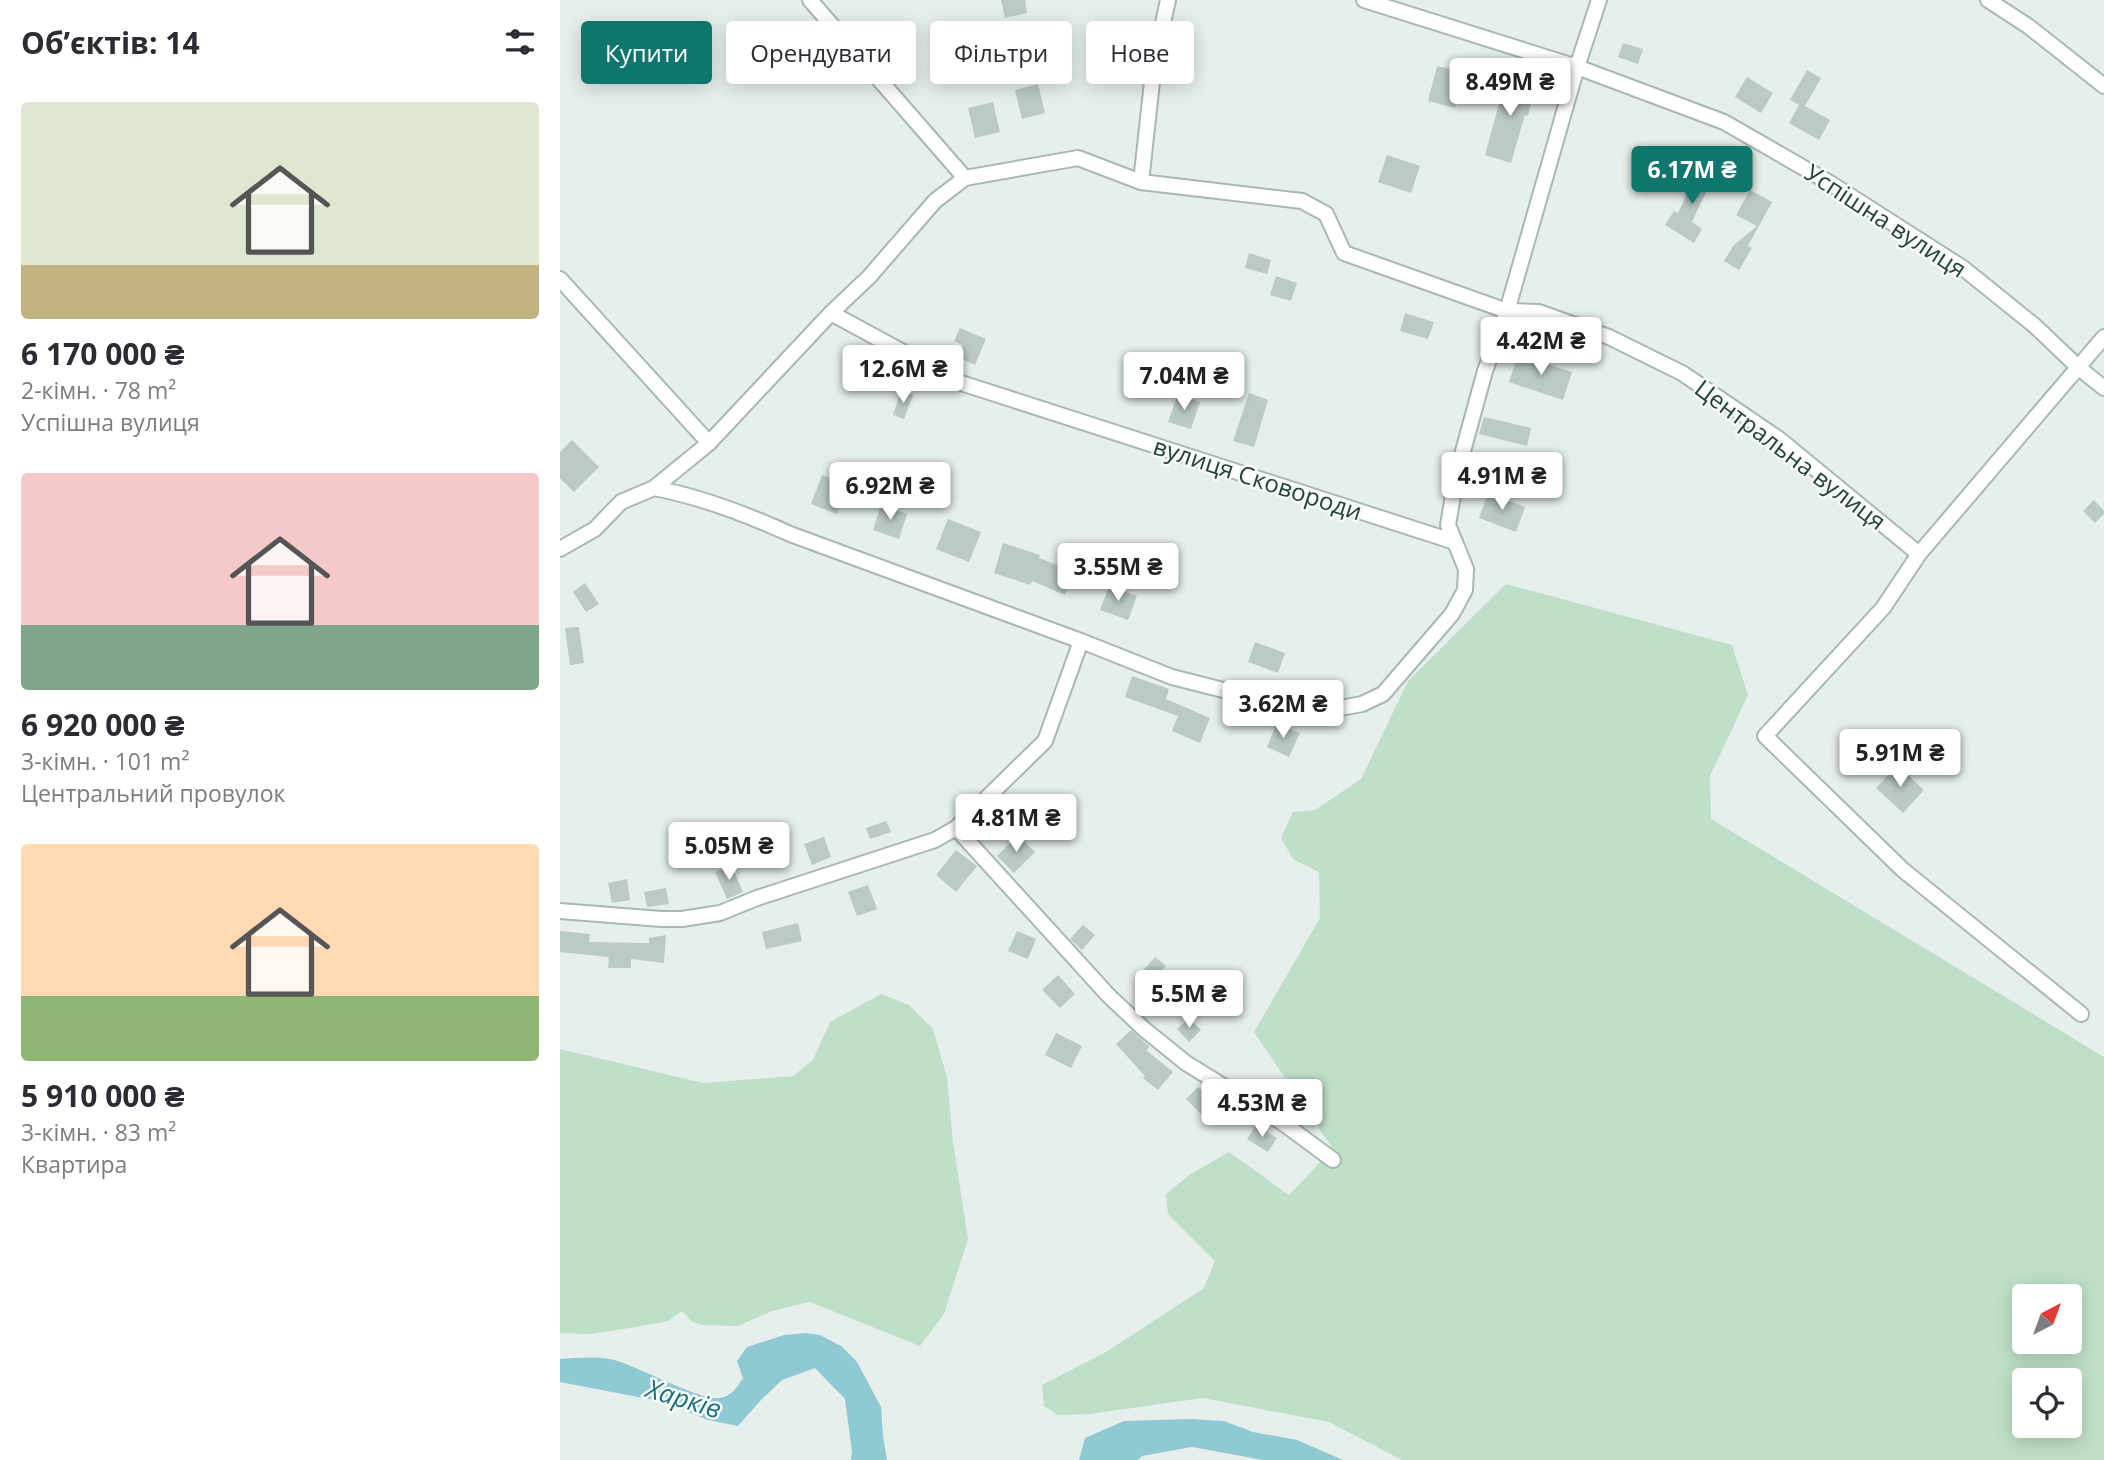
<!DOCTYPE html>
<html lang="uk">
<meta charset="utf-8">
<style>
body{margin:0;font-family:"Open Sans",sans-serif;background:#f7f7f7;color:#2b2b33;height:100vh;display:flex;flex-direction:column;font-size:26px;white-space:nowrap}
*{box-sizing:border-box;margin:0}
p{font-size:23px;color:#7c7c81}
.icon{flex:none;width:38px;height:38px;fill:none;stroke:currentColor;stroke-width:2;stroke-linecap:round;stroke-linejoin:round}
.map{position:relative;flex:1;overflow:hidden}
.details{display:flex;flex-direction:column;background:#fff;width:560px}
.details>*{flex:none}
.banner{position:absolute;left:21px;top:21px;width:665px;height:63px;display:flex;gap:14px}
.needle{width:46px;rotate:41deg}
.buttons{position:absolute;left:1452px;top:1284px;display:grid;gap:14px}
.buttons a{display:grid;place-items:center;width:70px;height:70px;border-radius:7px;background:#fff;box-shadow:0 4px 18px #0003;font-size:35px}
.price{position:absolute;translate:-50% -60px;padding:0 16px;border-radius:7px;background:#fff;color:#222;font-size:23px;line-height:46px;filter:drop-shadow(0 2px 4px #0008)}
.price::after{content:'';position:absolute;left:50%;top:42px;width:21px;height:16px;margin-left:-10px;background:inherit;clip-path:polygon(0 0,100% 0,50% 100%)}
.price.selected{background:#0f766e;color:#fff}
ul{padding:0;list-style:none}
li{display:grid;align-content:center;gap:14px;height:371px;padding:0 21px}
li span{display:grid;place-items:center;height:217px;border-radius:7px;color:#555}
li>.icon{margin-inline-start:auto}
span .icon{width:126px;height:126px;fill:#fffc;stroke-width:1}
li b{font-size:30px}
h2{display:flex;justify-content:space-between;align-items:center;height:84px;padding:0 21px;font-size:30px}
.chip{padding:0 24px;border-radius:7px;background:#fff;box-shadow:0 4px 18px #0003;font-size:24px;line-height:63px}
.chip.selected{background:#0f766e;color:#fff}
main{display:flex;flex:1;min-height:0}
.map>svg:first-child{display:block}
.green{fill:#bfe0c8;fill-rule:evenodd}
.water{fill:#8ec9d4}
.building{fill:#bbcac4}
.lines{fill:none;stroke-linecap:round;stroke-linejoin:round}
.street-casing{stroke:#a8b8b2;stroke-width:18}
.street{stroke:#fff;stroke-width:14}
.labels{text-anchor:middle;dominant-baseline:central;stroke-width:5;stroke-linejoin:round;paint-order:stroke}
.street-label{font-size:24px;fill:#24423a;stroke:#f7fbf9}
.water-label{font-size:26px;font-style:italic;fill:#1c6f80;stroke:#f7fbf9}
</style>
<main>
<section class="details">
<h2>Об’єктів: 14<svg class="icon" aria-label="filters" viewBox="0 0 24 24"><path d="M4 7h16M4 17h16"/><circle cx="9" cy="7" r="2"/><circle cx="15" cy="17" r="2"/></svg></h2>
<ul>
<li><span style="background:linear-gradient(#dfe7d0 75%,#c2b280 0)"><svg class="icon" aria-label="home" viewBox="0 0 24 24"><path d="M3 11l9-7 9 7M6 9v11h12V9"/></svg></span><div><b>6 170 000 ₴</b><p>2-кімн. · 78 m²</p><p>Успішна вулиця</p></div></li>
<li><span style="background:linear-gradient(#f6c9c9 70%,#7fa58c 0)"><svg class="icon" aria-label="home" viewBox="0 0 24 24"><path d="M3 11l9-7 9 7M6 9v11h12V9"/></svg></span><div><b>6 920 000 ₴</b><p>3-кімн. · 101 m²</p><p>Центральний провулок</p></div></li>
<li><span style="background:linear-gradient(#ffd9b3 70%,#8fb573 0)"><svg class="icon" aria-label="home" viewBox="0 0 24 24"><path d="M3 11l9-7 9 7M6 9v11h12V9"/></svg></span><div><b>5 910 000 ₴</b><p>3-кімн. · 83 m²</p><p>Квартира</p></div></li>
</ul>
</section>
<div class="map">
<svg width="1544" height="1460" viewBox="0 0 1544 1460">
<rect width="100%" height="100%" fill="#e6efeb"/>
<!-- green -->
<path class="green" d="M946,584L1172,645L1188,695L1150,776L1151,819L1544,1057V1460H842L769,1422L643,1398L530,1414L498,1415L484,1406L482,1385L546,1352L644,1288L655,1261L608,1214L606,1194L629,1175L669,1152L729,1195L773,1149L694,1032L760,918L759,872L733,859L721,838L733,812L755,810L801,779L848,681ZM1465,1297H1510V1342H1465ZM1465,1381H1510V1426H1465Z
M321,994L349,1005L373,1029L387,1077L393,1142L408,1239L384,1314L360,1346L250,1302L212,1311L178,1326L142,1325L132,1322L122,1311L108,1321L76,1327L30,1334L0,1333V1049L143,1083L233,1076L253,1060L270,1022Z"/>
<!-- water -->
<path class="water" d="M246,1333L260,1335L281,1346L297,1362L321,1407L323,1436L327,1460H291L292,1452L285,1399L255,1368L222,1380L201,1400L178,1426L148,1420L104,1402L0,1382V1359C18,1358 37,1356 54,1360C78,1366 142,1402 160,1398C172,1396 177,1387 183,1378L177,1361L187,1347L224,1335Z
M630,1419L664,1421L693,1432L737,1440L783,1460H703L632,1447L582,1456L578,1460H519L525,1438L564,1421Z"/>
<!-- building -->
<path class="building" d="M441,0H465L467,13L445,18Z
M1063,43L1083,49L1078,64L1058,57Z
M877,66L904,72L895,108L868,101Z
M1247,70L1261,78L1245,106L1270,120L1259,140L1229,123L1239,105L1230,100Z
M947,75L976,82L968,116L965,115L951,163L925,155Z
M1187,77L1213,93L1201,113L1175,97Z
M478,84L485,113L462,119L455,90Z
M433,102L440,132L415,138L408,108Z
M827,155L860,166L851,193L818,182Z
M1141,164L1156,171L1132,222L1142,229L1134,243L1105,225L1114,211L1118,213Z
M1190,190L1212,202L1188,246L1192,248L1179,270L1164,261L1174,245L1197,226L1176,215Z
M689,253L711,260L707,274L685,268Z
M716,276L737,283L731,301L710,295Z
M845,313L874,322L868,339L840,331Z
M400,328L426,339L415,365L398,357L403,345L394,341Z
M958,355L1012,372L1003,400L949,382Z
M341,391L353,395L344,419L333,415Z
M689,393L708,400L694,447L673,441Z
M618,394L640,402L631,429L608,422Z
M924,417L971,428L967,446L919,434Z
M12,440L39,467L14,492L0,478V452Z
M262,475L288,485L277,514L251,504Z
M928,493L965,507L956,532L919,518Z
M1534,500L1544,511V514L1535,523L1523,511Z
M321,505L347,514L339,539L313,530Z
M388,519L421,532L409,562L376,549Z
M443,543L480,555L479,558L515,572L505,595L472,581L470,585L434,573Z
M25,583L39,604L26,612L13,592Z
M549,586L577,596L568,620L540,610Z
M19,627L24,663L10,665L5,628Z
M695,642L725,653L718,673L688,662Z
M572,676L609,689L606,699L650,718L640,743L612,731L618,716L565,697Z
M717,723L740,733L729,757L707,747Z
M1337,765L1364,790L1343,813L1316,788Z
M326,821L331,832L310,839L306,828Z
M458,835L475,852L454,873L437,856Z
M264,837L271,857L252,865L244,844Z
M396,850L417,866L396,892L376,875Z
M171,865L183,892L167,899L155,872Z
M67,879L70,900L52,903L48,883Z
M308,885L317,909L297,916L288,892Z
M106,888L109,904L87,907L84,892Z
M238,923L242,941L206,949L202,932Z
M523,925L535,935L522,950L510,939Z
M0,931L30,934L29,942L89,943V938L106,935L104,963L71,959V968H48L49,957L0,952Z
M457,931L476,939L468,959L448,951Z
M595,957L606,966L592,982L581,973Z
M498,975L515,994L500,1008L482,990Z
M629,1018L641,1030L629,1042L617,1029Z
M571,1030L590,1047L586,1050L613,1072L598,1090L583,1078L585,1076L556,1044Z
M496,1033L522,1046L511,1068L485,1055Z
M638,1087L654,1102L642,1115L626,1099Z
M696,1125L717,1138L708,1152L687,1139Z"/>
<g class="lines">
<!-- street casing -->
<g class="street-casing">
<path id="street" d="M250,0L405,178
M804,0L1017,67L1164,122L1270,183L1403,268L1475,326L1519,368L1544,388
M1428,0L1468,26L1544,86
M581,182L594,64L608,0
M0,279L149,443
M271,313L398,382L895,542
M94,488C142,497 186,514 230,534L521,641L612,677L753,713L802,704L823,694L892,614L905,590L906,569L888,525L897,473L925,371L947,311L1017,67L1039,0
M0,549L35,529L61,502L94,488L149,443L271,313L309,277L375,201L405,178L518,158L581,182L742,201L766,214L784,253L947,311L979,312L1049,337L1122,373L1219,439L1359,554
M396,828L548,995L584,1029L626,1063L723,1123L773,1160
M0,911L101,919H122L160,913L197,898L375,840L396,828L485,741L521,641
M1521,1014L1343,870L1205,736L1323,608L1359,554L1544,337"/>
</g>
<!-- street -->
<use href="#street" class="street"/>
</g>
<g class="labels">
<!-- street labels -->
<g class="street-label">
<text transform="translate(1326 220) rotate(33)">Успішна вулиця</text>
<text transform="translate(1231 454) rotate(37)">Центральна вулиця</text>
<text transform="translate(698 478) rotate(18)">вулиця Сковороди</text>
</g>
<!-- water labels -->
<g class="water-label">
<text transform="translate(124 1398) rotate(17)">Харків</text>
</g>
</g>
</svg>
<div class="buttons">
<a><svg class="needle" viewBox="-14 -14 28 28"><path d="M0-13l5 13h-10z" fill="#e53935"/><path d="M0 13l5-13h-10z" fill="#7c7c81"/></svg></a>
<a><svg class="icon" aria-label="locate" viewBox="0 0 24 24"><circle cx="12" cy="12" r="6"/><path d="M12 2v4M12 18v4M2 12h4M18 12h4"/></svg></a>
</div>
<b class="price" style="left:950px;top:118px">8.49M ₴</b>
<b class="price selected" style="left:1132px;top:206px">6.17M ₴</b>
<b class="price" style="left:981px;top:377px">4.42M ₴</b>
<b class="price" style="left:343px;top:405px">12.6M ₴</b>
<b class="price" style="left:624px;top:412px">7.04M ₴</b>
<b class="price" style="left:942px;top:512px">4.91M ₴</b>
<b class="price" style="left:330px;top:522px">6.92M ₴</b>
<b class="price" style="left:558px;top:603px">3.55M ₴</b>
<b class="price" style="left:723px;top:740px">3.62M ₴</b>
<b class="price" style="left:1340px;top:789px">5.91M ₴</b>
<b class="price" style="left:456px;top:854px">4.81M ₴</b>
<b class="price" style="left:169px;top:882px">5.05M ₴</b>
<b class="price" style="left:629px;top:1030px">5.5M ₴</b>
<b class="price" style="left:702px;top:1139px">4.53M ₴</b>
<div class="banner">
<a class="chip selected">Купити</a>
<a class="chip">Орендувати</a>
<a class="chip">Фільтри</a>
<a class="chip">Нове</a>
</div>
</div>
</main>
